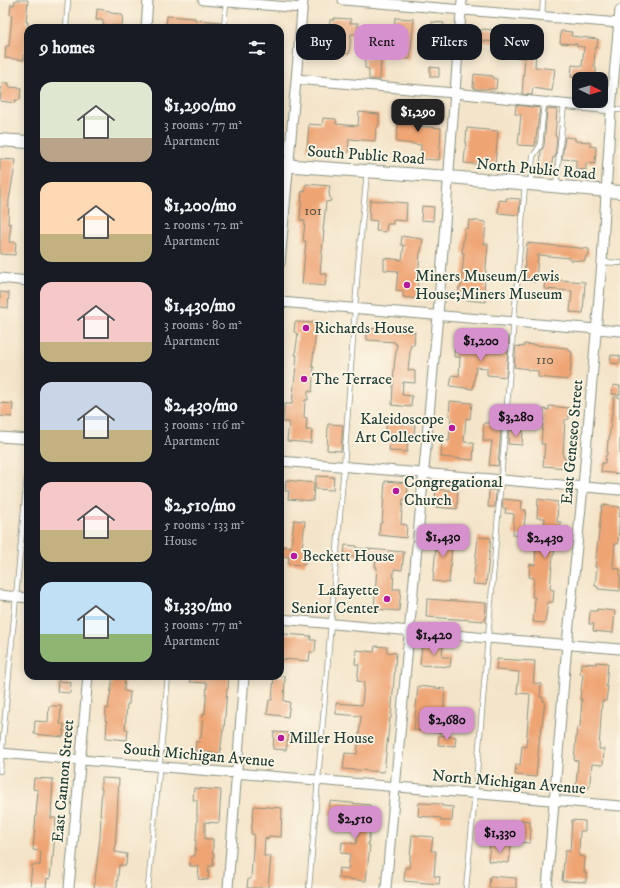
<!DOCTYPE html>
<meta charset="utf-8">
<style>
body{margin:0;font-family:"IM FELL DW Pica",serif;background:#242831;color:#f1f3f6;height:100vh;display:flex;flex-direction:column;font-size:15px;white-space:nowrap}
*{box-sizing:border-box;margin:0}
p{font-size:13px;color:#9ea1a6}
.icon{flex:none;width:22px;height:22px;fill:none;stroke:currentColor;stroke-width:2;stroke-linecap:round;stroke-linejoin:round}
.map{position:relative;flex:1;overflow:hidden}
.sheet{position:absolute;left:24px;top:24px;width:260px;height:656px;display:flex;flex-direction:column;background:#171b24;border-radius:12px;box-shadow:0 2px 10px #0003}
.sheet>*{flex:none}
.guide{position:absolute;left:296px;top:24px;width:264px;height:36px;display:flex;gap:8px}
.needle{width:26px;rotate:95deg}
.controls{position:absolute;left:572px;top:72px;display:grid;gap:8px}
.controls a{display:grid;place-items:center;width:36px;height:36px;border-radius:8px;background:#171b24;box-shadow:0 2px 10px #0003;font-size:20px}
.price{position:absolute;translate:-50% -34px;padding:0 9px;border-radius:8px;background:#d690ce;color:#111;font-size:13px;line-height:26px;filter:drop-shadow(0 1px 2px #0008)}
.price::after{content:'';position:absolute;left:50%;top:24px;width:12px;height:9px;margin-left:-6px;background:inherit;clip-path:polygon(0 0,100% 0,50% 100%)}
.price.selected{background:#222;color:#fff}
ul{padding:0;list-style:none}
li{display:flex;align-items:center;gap:12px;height:100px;padding:0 16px}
li span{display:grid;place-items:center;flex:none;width:112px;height:80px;border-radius:12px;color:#555}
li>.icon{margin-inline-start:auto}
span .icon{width:48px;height:48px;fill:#fffc;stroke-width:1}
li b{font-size:17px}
h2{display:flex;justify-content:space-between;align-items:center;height:48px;padding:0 16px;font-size:17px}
.chip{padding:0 14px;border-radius:12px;background:#171b24;box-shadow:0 2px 10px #0003;font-size:14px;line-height:36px}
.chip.selected{background:#d690ce;color:#111}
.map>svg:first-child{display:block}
.building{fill:#efa473}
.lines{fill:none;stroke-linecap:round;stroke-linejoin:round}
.service-casing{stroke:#8a917f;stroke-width:6}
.minor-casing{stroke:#8a917f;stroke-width:11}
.tertiary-casing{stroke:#8a917f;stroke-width:14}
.service{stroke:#fff;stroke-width:4.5}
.minor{stroke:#fff;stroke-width:9}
.tertiary{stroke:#fff;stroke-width:12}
.poi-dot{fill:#b5179e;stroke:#fcf5e5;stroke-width:1.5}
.labels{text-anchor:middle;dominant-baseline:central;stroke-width:3.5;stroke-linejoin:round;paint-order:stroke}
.number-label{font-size:14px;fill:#535744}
.street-label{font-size:16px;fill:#1f3d34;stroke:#fcf5e5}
.poi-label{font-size:16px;fill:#1f3d34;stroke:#fcf5e5;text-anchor:start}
</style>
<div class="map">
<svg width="620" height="888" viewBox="0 0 620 888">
<rect width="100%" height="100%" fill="#fcf5e5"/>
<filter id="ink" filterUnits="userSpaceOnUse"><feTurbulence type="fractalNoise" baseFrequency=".025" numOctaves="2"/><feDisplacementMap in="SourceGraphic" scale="8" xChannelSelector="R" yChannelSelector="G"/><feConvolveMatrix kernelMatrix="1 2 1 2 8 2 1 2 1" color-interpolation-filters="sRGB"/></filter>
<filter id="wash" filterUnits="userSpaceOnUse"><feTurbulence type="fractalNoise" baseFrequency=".012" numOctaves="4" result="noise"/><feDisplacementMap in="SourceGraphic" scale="16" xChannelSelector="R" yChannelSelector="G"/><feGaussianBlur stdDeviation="0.9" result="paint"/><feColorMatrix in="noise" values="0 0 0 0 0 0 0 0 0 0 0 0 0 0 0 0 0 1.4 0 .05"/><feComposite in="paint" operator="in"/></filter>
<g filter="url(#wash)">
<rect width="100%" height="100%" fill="#f4e5ca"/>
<g id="blocks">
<!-- building -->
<path class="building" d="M15,0H28L26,22H28V39L26,38L24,60L5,58L6,46H9L12,15H10L11,4L14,5Z
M97,9L110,11V13L121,14V15L123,16L122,25H120V26L103,25V20H96Z
M167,16L195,18V20L221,22L220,28H166Z
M334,18L351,19L350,23H358V34H351L349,54L345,53V55L328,53L330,20H334Z
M395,18L414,19L410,59L392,57Z
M432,22L444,23L441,56H433L434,50H430Z
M484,29L501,31L500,42L483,41V40L480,39L481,30Z
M523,30H533L532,50H536L535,67L555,69L552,91L533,88L532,95L522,94L525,58L499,56L500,47L522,49Z
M561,31L572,32L571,36L598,39L597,48H595L594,67H596V79L571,77L572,65L582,66L584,47L577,46V44L560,43Z
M365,58H381L380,80L369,79V69L365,68Z
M430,67L439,68V77H430Z
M474,74L493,76V78L497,79L496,89H475V88L473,87Z
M2,83H9V87L21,88L20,100H15V103L0,101Z
M407,102L419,103L417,126L441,128L439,160L420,159L421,145L396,142L400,106L406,107Z
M516,105L540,108L535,146L518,145L521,115L515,114Z
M547,109L557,110L555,136L557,137L555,158L553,157L551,169L540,168L541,151L544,146Z
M359,112L379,114V125L376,129L375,141L349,139L348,153L307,150L309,124L322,125L323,118L336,119V124L358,126Z
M467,128L498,131L495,166L464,163Z
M565,137L575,138V141L590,142V146L596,147L595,164L586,163V170L576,169V160L562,159Z
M0,159L16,160L9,200L8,224H11L9,242H16L15,255L0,254Z
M306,184L330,186L329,193L331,201L326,202L323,231H324L320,273L327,274L325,286L302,284L306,241H303L305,221L300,220L302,191L305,192Z
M506,198L520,199L519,215L498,213L499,200L506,201Z
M370,200L407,203L406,221L393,220V224H387L386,232L376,231L377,221L369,220Z
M422,206L434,207L433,221L421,220Z
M469,220L486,222L484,244H488L484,289L487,290L486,302L458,299L459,287H461L464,253H462L463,241L465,228H468Z
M402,236L423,239L421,252H420L418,280L417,291H419L418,299L403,297V291L396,290L398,271L384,270V258L402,260L404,245H401Z
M527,243L589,249V256H586L585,261L570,260V258L538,255L536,282L526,281L527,275L524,274Z
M545,279L585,282L583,313L570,312L572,291L544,289Z
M0,292L9,293L8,308L0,307Z
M295,322L317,323L312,367H314L312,392L308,391V400H305L304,417L307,418L306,430H312L311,443L287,441L289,422H283L284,404H292L297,355H295L298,334L294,332Z
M367,328L415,332L414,345H411L408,370L415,371V383L403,382L402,395L412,396L411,407L392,405L394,367L397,344H395V342L367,340Z
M496,336L509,337L506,377L487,375V368L476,367L473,389L450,386L452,375L459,376L460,357H454L455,344L496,347Z
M524,344L568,348V350L571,351V353H572L570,377H569L568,380L538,377V371L528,370V369L514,367L516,346L524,347Z
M611,355L620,356V364L610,363Z
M613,385L620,386V395L612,394Z
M614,397H620V474L601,472L602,463H605L606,455H607L608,440H609L612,413H613Z
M450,401L472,403L470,419L466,418L464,442L474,443L473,460L441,457L442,440L449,441L451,417L449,416Z
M0,403L13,404L12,417L0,416Z
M549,406L569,408V419L565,420L563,456L564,458H566V468L543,466L545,444H541L544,409L549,410Z
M386,422L415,425L414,435L408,434L407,452L389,451L391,433H386Z
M484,423H495V429H501L498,466L489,465L492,441H483Z
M328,424L343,425L341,451L327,450Z
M509,430L523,431L522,445L508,444Z
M316,476L334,477L333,490L315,489Z
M286,480L314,483L313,501L288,499L289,491H285Z
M385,481L408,483L407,500L403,499L401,524L407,525L406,538L379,535L380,523H382Z
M436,489L458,491L457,509L434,507Z
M489,490H496L495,507H488Z
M503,499L522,501L521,510H526L523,536L513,535L514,514L505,513L506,508H502Z
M538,499L558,502L557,522H561L559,537H556L554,555H553L550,589L554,590L553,602H548L545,623L533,622L535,600V597H532L534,578L529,577L530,564L535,565L536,543H542L545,518H537Z
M602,505L620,507L618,544H615L613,568L620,569V591L598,589V587L595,586L597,567H595Z
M294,520L305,521L302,548L308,549L305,565L288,564L289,557L280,556L281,546L291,547Z
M437,533L453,534L449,583L433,581Z
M478,537L491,538L486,585L473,584Z
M345,545L357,546L356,548L404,552L402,570L394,569L393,589H401L399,611L374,609L377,567H375L376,558L344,556Z
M427,599L486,603L485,621L426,617Z
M597,609L615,611L613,633L593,631L594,624H589L590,611H597Z
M284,634L311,636L310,640H316L315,652H310L309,661L280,659V642H284Z
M422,643L443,644L442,657H451L450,667L420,665Z
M375,646L387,647V652L396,653L391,718H390L384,772L343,769L345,753L357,754L361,716L336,714V703L362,705L364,682L357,681L359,665L355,664L356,650L374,652Z
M497,659L535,661L533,683L541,684L540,697H543V701H545L541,733H540L536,777L515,775L516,764L520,765L522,746L526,747L530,694L517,693L519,672L496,670Z
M596,662L608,663L606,687H608L606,701H602L599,749H604L603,765L592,764L589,788L576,787L578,761L574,760L577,727L579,728L580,726L582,699H580L583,674H580L581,663L596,664Z
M113,676H125L124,691L130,692L129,704H127L125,729H128L127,740L106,738L107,721H105L106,708L108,709Z
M190,676H229L228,689H227L224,730H223L220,754L195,751L196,741L199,742L200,737L201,738L203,714H205L207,683L190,682Z
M274,676H285L284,701L290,702L288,717L267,714L269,700H272Z
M58,681L71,682L70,693L57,692Z
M418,686L445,689L442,733L414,730Z
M49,706H61L60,724H64L63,737L34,734L35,721L48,722Z
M274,732L289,733L286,750L273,749Z
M439,735L456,737L455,746L438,745Z
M34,778L53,779L51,818H56L53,857H52L50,879L47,878L46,888H30L32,865H40L41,851L33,850L38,790L33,789Z
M101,778L119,779L115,852L127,854L126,865H119L117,888H94L100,837L101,815H100L102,789H101Z
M194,788L221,790L219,823L205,822V839H213V854H214L213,866H209L208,880L198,879L199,866H190L191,856H195L197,822V800H193Z
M330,801L370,805L369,822H371L368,845H370L366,881L338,878L339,868L348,869L350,854L341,853L342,842L356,844L359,817L329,814Z
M419,803L442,804V806L453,807L452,821H441V818L418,816Z
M254,806L282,808L281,837L269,836V839L265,838L264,856H271L268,888H247L248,879H251L254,834H251Z
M520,820L530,821V829H531L530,843L507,841V832L519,833Z
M572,820L585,821V831H580L579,852V856L585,857L584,873H586V882L562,881L565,851H570Z
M412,835L433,837L431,851H436L434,876L440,877L439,884L404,881L405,867L409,868Z
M490,844L511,846L509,863L488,861Z
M490,876L516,878V888H489Z"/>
</g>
</g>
<g filter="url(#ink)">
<use href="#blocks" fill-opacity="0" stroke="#8a917f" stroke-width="1"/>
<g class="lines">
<!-- service casing -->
<g class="service-casing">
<path id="service" d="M542,16L543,0
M66,28L68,0
M224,28L226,2
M611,109L620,110
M530,184L533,156L540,146L544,103
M556,186L564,104
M602,262L620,263
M0,771L28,466
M148,888L168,676
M309,888L344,466L358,266L367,172
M466,888L476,784L525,185"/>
</g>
<!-- minor casing -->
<g class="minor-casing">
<path id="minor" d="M203,0L302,8
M343,0L619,23
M146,28L148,0
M296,79L454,93L611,109
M280,263L303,0
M0,278L28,281
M280,302L620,331
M0,437L28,439
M280,461L620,490
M0,595L28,598
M280,619L487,638L620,649
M0,753L620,806
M69,888L88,676
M228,888L244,676
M386,888L438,315L462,0
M547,888L567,644L583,487L602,262L611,109L620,10"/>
</g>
<!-- tertiary casing -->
<g class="tertiary-casing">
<path id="tertiary" d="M0,140L28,142
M280,165L449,177L620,192"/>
</g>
<!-- service -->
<use href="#service" class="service"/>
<!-- minor -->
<use href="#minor" class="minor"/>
<!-- tertiary -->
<use href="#tertiary" class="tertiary"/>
</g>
</g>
<!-- markers -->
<g class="poi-dot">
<circle cx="407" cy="285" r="4"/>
<circle cx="306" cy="328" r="4"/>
<circle cx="304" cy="379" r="4"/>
<circle cx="452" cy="428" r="4"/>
<circle cx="396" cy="491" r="4"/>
<circle cx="294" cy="556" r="4"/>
<circle cx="387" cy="599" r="4"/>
<circle cx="281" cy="738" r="4"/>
</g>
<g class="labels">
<!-- number labels -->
<g class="number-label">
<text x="313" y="211">101</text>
<text x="545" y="360">110</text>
</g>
<!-- street labels -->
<g class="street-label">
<text transform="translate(366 155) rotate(4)">South Public Road</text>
<text transform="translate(536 169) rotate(5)">North Public Road</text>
<text transform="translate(572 442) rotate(-85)">East Geneseo Street</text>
<text transform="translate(199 755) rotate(5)">South Michigan Avenue</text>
<text transform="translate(63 781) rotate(-85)">East Cannon Street</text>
<text transform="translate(509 782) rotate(5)">North Michigan Avenue</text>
</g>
<!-- poi labels -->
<g class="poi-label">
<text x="415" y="276">Miners Museum/Lewis<tspan x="415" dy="18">House;Miners Museum</tspan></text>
<text x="314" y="328">Richards House</text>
<text x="312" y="379">The Terrace</text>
<text x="444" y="419" text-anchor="end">Kaleidoscope<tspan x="444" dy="18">Art Collective</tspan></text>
<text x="404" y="482">Congregational<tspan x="404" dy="18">Church</tspan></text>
<text x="302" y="556">Beckett House</text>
<text x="379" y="590" text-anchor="end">Lafayette<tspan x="379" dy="18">Senior Center</tspan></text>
<text x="289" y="738">Miller House</text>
</g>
</g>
</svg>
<div class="controls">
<a><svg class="needle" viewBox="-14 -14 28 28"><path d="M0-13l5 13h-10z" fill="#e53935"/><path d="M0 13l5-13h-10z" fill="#9ea1a6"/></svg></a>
</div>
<b class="price selected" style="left:418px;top:133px">$1,290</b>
<b class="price" style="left:481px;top:362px">$1,200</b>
<b class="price" style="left:516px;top:438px">$3,280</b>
<b class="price" style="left:443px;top:558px">$1,430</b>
<b class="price" style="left:545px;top:559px">$2,430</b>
<b class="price" style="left:434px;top:656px">$1,420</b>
<b class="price" style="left:447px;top:741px">$2,680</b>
<b class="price" style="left:355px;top:840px">$2,510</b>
<b class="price" style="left:500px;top:854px">$1,330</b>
<div class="guide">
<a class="chip">Buy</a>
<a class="chip selected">Rent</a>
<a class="chip">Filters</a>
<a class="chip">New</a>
</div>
<section class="sheet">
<h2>9 homes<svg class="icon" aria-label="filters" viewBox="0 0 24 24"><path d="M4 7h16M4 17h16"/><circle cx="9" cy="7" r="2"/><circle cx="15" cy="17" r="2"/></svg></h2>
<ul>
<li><span style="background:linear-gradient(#dfe7d0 70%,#b9a48a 0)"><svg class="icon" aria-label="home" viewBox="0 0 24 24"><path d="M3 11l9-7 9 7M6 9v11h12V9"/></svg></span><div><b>$1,290/mo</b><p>3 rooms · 77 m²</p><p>Apartment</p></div></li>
<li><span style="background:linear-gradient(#ffd9b3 65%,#c2b280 0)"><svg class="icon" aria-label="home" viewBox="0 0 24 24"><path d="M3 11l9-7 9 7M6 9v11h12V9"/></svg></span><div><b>$1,200/mo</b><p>2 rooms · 72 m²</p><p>Apartment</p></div></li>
<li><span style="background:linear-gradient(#f6c9c9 75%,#c2b280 0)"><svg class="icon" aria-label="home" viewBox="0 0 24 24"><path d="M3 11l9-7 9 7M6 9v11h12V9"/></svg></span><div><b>$1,430/mo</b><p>3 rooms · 80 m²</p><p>Apartment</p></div></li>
<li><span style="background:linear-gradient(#c9d6e8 60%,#c2b280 0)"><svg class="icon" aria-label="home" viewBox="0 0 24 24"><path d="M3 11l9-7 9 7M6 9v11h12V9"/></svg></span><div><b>$2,430/mo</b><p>3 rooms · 116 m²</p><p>Apartment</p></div></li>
<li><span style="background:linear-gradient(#f6c9c9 60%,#c2b280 0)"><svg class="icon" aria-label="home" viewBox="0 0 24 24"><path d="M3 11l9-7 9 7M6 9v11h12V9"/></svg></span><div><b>$2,510/mo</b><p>5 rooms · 133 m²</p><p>House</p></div></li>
<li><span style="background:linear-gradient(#bfe0f5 65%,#8fb573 0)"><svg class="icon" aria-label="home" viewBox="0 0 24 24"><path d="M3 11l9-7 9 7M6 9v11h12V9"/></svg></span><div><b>$1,330/mo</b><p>3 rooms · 77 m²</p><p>Apartment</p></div></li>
</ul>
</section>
</div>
